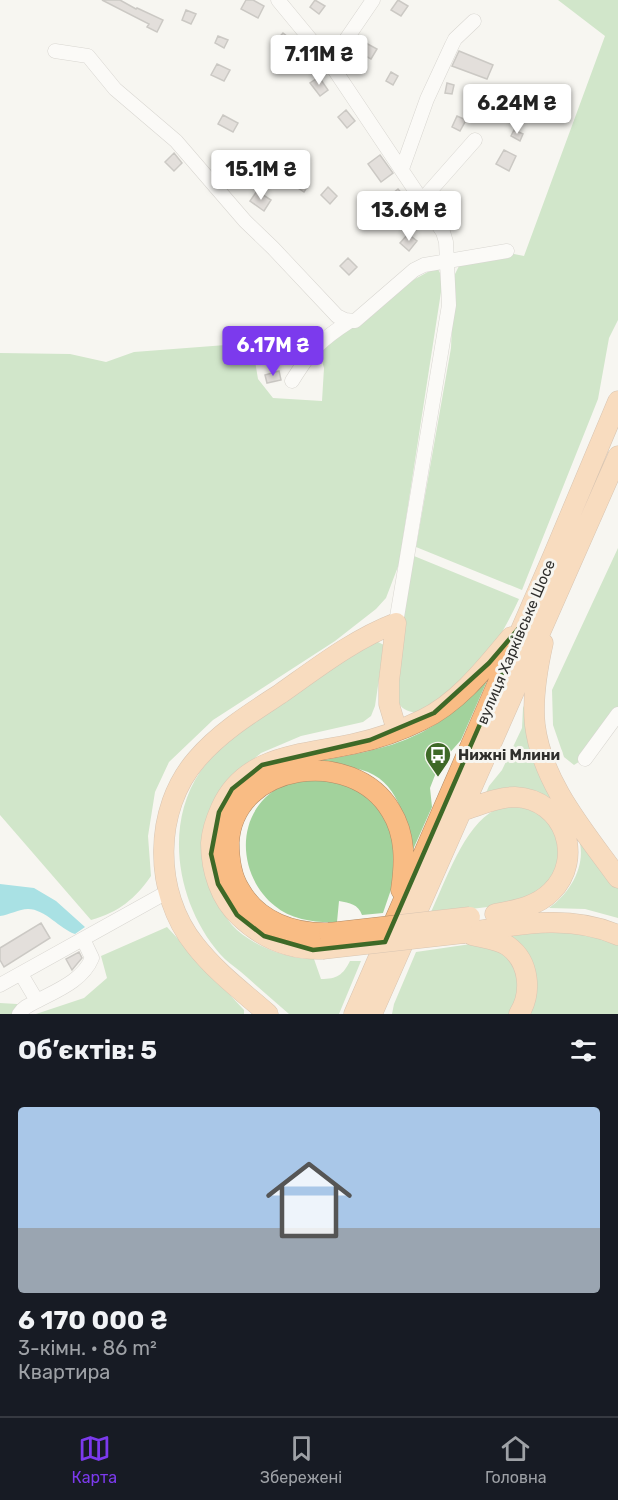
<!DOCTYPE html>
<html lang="uk">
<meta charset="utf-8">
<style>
body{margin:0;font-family:Rubik,sans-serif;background:#20242c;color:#f1f3f6;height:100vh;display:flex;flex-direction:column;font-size:22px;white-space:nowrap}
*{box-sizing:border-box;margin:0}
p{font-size:20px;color:#9ea1a6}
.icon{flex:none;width:33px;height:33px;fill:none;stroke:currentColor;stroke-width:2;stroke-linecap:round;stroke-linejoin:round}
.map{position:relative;height:1014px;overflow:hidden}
.side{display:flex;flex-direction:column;background:#171b24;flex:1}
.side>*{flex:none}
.price{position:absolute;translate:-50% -51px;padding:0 14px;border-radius:6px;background:#fff;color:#222;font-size:20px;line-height:39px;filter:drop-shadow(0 2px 3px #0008)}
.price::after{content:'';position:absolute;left:50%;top:36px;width:18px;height:14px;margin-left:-9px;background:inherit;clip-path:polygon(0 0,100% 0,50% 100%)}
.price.selected{background:#7c3aed;color:#fff}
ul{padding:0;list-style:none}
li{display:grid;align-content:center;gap:12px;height:318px;padding:0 18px}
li+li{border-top:2px solid #363941}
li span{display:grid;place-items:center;height:186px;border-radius:6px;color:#555}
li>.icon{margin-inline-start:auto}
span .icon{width:108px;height:108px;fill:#fffc;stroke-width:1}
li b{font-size:26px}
h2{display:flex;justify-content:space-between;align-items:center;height:72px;padding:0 18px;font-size:26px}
.dock{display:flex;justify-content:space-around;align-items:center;height:84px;border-top:2px solid #363941;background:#171b24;font-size:16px;color:#9ea1a6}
.dock a{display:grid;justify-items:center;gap:3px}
.dock .selected{color:#7c3aed}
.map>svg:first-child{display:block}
.green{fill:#a2d29c}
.water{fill:#4ac8d5}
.building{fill:#c9c4c1;stroke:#96928f;stroke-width:1.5}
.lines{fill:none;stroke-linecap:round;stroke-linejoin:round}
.minor-casing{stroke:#b2b0ac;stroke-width:15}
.highway-casing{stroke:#b28b66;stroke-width:21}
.minor{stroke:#fff;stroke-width:14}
.highway{stroke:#f9bc84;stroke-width:20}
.highway-bridge-casing{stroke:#b28b66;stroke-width:21;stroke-linecap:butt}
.highway-bridge{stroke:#f9bc84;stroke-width:20}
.marked{fill:none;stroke:#3e6927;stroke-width:4.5;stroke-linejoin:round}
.labels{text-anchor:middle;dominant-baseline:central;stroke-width:6;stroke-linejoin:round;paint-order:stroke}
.street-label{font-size:15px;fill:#2f2f2d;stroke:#f7f6f1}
.poi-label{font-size:15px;font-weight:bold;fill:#2f2f2d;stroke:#f7f6f1;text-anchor:start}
</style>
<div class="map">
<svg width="618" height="1014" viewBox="0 0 618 1014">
<rect width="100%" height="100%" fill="#f7f6f1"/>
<!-- green -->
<path class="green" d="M558,0H618V320L609,338L598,399L522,590L416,547L451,348L454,276L462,260L509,253L524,256L605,36Z
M437,267L443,279L399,564L386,598L376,609L335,641L213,720L169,762L155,792L148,836L151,876C135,899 119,912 91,920L0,815V353L70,354L106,362L134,352L252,343L258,379L273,398L322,401L324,368L318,348L382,307L404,285Z
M618,548V712L588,756L574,765L564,757L553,725L552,690Z
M414,556L519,599C505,630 484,665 457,687C445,697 431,704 418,713C410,712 402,710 399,703C389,684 410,582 414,556Z
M372,639L384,645L375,706L371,716L363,722L301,736L261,753L234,775L218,905C223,911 227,919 232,925C250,945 288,960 314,959L321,979C337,979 343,975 350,961H361L339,1014H289C273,1000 257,986 241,972C234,966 226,961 220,954C178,906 163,827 200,772C211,756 227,743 241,730Z
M487,681L461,740L439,765L430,788L432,807L411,854C406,824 401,786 368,772C353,766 329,765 313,762C392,748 429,741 487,681Z
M531,690L533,729L618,881V918L585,909L549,908C574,890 592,856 573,826C569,819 563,813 558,807L482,802L489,786L502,770L522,728L523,708Z
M309,778L358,785L391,821L397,872L383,913L362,915C358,904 350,903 339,901L337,922C317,923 291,920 275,906C236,875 234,810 282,786C290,782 301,780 309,778Z
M513,804L527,806L552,821L564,852L550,887L520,903L430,914C445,883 464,825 495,810C500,807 507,806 513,804Z
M553,926L618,942V1014H526L534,997L499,931Z
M167,927L244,1010V1014H36L84,998L107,978L101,956Z
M471,944L494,945L522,971L516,1014H392L394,1004L416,952Z
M0,1003L17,1004L20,1011L19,1014H0Z"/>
<!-- water -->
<path class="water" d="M0,884L34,888L56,901L85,927L75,934C60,929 45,909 28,909C19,909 9,915 0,916Z"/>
<!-- building -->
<path class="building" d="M102,0H120L136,9L137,8L163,20L157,32L147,27L149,24Z
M246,0H253L264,6L258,18L241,9Z
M315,0L325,6L319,14L310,7Z
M398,0L408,6L401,16L391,10Z
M186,10L196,14L191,24L182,20Z
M283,33L293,41L287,50L276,41Z
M218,36L228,40L224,48L215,43Z
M364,42L377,49L371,59L358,52Z
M459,51L493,65L487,79L452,66Z
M217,64L230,70L224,81L211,75Z
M391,72L398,76L393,85L386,81Z
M319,77L328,90L320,96L310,83Z
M447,83L454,85L452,94L445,93Z
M346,110L355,121L347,128L338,117Z
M223,115L238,123L233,132L218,124Z
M457,116L466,120L460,131L452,127Z
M514,130L523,134L520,141L511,136Z
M504,150L516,156L509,171L496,164Z
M174,153L182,163L174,171L165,162Z
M380,155L393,173L381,182L368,164Z
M258,161L267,169L258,178L250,169Z
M297,178L308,186L304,192L292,184Z
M328,187L337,196L330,204L321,195Z
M398,189L416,210L409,217L398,203L394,206L387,198Z
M257,191L271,200L264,211L250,201Z
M408,234L417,241L409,251L400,243Z
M348,258L357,267L349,275L340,266Z
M279,371L281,380L267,383L265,375Z
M41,923L50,938L4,967L0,960V948Z
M79,952L82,958L72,970L66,959Z"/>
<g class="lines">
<!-- minor casing -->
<g class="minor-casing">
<path id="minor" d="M278,0L330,63L443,232L446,242L449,305L396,623
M55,51L88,56L115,89L176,141L245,221L273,248L337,316L345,320L355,321L414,270L424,265L507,251
M330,63L373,0
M402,169L427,99L452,45L455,39L474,21
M422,200L475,140
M292,381C312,349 319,341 350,321
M585,759L618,714
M21,974L37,1001
M0,985L169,891
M19,1014C23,1007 31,1004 39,1000C58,990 83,980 92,958L83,939"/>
</g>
<!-- highway casing -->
<g class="highway-casing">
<path id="highway" d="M543,643C537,670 532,698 535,725C542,783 585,832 618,878
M461,811C478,806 497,797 515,797C565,799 585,859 551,892C536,907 515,910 495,914
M329,933C294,934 258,922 240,890C231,876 229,859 229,842C234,762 353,746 391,811C406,835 405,863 401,890
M464,933C516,925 567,913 618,935
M472,935C484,938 498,939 508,946C530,962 532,993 519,1014
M322,949C291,950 263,939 240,917C220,899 211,870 211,843C212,831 216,819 221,808C245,754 303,755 353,744C377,739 400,731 422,720C458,703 486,667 511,637
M268,1014C243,992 216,972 195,945C153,893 153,809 197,759C220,732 251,713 280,694C317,668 354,639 396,623L389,681V704L397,731
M354,1014L553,556L618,401
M372,1014L618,456"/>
</g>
<!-- minor -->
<use href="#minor" class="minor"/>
<!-- highway -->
<use href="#highway" class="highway"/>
<!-- highway-bridge casing -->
<g class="highway-bridge-casing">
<path id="highway-bridge" d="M329,933L470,917
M322,949L464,933"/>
</g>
<!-- highway-bridge -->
<use href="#highway-bridge" class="highway-bridge"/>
</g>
<!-- marked area -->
<path d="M0 0H618V1014H0ZM525,621L385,942L313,950L264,936L237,915L218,884L211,854L219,812L232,789L262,765L370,740L434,713L489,663Z" fill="#f7f6f1" fill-opacity=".55" fill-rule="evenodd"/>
<path class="marked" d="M525,621L385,942L313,950L264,936L237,915L218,884L211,854L219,812L232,789L262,765L370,740L434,713L489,663Z"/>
<!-- icons -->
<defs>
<g id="bus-pin" transform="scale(1.35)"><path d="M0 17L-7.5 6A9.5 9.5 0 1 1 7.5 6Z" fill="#3e6927" stroke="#f7f6f1"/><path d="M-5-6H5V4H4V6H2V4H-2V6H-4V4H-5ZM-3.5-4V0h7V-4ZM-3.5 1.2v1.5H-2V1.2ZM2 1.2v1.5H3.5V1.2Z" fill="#fff"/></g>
</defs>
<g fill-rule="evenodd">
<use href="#bus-pin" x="438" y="755"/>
</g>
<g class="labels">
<!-- street labels -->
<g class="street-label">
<text transform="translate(516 642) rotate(-67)">вулиця Харківське Шосе</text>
</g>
<!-- poi labels -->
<g class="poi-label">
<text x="458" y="755">Нижні Млини</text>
</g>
</g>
</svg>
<b class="price" style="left:319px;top:86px">7.11M ₴</b>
<b class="price" style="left:517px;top:135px">6.24M ₴</b>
<b class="price" style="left:261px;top:201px">15.1M ₴</b>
<b class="price" style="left:409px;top:242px">13.6M ₴</b>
<b class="price selected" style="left:273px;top:377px">6.17M ₴</b>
</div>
<section class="side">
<h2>Об’єктів: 5<svg class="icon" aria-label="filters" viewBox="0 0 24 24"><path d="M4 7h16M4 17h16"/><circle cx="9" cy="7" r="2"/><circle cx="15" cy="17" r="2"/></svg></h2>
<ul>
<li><span style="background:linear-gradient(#a9c7e8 65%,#9aa5b1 0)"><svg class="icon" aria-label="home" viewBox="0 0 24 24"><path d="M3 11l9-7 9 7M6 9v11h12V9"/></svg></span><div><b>6 170 000 ₴</b><p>3-кімн. · 86 m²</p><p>Квартира</p></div></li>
</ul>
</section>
<nav class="dock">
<a class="selected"><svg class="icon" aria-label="map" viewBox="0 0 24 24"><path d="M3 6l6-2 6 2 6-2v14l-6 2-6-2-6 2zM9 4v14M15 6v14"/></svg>Карта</a>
<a><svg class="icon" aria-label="saved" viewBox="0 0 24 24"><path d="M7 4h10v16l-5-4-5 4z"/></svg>Збережені</a>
<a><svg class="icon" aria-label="home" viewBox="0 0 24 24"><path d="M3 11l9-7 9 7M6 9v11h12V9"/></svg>Головна</a>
</nav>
